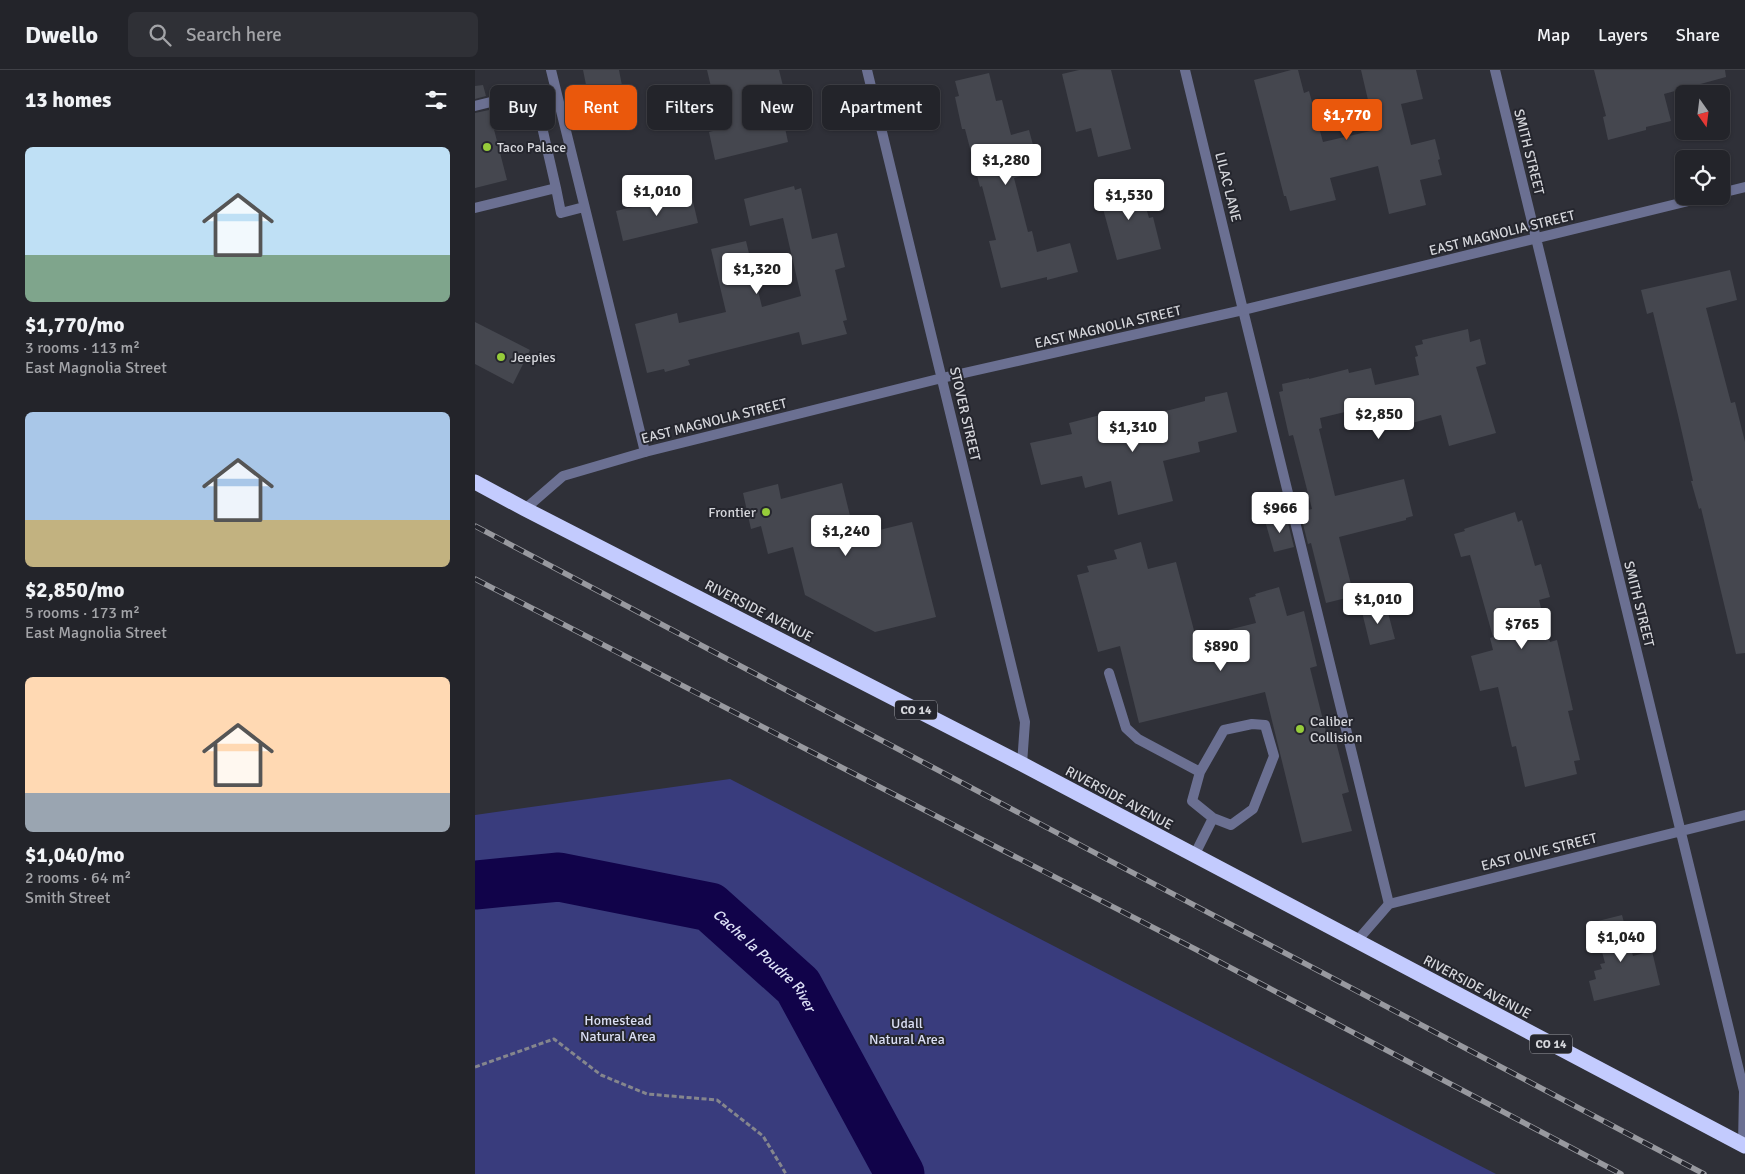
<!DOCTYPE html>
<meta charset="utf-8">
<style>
body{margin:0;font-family:Signika,sans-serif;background:#2f3036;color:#f1f3f6;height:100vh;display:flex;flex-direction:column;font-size:19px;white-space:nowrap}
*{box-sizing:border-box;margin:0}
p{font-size:16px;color:#a3a4a8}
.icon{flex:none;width:28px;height:28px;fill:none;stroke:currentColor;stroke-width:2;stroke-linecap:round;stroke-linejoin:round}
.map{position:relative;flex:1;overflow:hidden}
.side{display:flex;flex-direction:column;background:#23242a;width:475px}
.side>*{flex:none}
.hud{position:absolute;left:15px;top:15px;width:475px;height:45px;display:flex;gap:10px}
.needle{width:32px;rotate:166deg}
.buttons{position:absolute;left:1200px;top:15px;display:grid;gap:10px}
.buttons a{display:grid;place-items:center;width:55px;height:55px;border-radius:8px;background:#23242a;box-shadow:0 1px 4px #0004,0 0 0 1px #404147;font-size:25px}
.price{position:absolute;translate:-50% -42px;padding:0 11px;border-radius:5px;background:#fff;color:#222;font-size:16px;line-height:32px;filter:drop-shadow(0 1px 2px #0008)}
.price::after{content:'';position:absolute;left:50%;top:30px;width:15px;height:11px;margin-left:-8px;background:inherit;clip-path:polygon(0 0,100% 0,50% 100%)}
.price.active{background:#ea580c;color:#fff}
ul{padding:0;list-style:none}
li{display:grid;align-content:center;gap:10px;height:265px;padding:0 25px}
li span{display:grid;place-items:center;height:155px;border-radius:8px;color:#555}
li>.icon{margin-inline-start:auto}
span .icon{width:90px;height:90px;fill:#fffc;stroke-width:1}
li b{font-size:21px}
h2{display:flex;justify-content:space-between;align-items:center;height:60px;padding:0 25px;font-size:21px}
.pill{padding:0 18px;border-radius:8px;background:#23242a;box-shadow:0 1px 4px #0004,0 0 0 1px #404147;font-size:18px;line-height:45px}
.pill.active{background:#ea580c;color:#fff}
header{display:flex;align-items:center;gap:30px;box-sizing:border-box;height:70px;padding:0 25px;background:#23242a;border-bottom:1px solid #404147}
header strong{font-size:24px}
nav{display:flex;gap:28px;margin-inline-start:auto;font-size:18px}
.search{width:350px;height:45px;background:#2f3036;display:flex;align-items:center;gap:12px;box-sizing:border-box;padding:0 18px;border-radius:8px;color:#a3a4a8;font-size:19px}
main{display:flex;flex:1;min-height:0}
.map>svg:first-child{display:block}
.green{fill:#393c7d}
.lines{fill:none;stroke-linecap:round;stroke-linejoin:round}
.river{stroke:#11034a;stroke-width:49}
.building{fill:#45474f}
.path{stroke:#85868d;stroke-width:3;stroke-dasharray:5 2.5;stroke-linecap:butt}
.lane{stroke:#6b7092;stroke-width:10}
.street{stroke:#6b7092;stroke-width:10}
.highway{stroke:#c3cbfe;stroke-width:15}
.rail-casing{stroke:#98999f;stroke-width:5.5}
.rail{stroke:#25262e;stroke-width:4;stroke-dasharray:11;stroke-linecap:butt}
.poi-dot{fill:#96cc3a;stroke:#25262e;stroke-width:2}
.labels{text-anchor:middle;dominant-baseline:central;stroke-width:4;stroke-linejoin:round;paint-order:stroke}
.shield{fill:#25262e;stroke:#a0a1a7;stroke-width:1}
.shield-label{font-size:12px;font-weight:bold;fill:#d5d6db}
.poi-label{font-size:14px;fill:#d5d6db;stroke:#25262e;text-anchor:start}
.street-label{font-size:14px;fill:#d5d6db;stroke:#25262e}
.park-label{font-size:14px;fill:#dadef3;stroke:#25262e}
.water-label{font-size:15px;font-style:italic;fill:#dce0f6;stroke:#25262e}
</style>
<header>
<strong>Dwello</strong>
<div class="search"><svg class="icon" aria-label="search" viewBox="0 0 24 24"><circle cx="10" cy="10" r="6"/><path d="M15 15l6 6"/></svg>Search here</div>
<nav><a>Map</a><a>Layers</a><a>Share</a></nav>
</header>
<main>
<section class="side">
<h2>13 homes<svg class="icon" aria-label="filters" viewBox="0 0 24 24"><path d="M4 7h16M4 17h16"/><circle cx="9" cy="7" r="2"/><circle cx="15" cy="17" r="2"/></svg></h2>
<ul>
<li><span style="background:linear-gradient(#bfe0f5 70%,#7fa58c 0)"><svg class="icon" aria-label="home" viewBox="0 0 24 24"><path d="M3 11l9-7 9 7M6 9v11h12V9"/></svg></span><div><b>$1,770/mo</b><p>3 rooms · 113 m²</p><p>East Magnolia Street</p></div></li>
<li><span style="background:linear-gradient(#a9c7e8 70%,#c2b280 0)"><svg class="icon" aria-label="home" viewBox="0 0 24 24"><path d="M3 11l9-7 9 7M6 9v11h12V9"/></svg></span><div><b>$2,850/mo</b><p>5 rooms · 173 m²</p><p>East Magnolia Street</p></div></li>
<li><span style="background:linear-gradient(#ffd9b3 75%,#9aa5b1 0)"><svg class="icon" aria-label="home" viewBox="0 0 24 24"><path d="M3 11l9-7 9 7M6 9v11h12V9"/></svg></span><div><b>$1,040/mo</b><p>2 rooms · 64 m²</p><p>Smith Street</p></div></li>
</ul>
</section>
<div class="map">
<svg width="1270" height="1104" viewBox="0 0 1270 1104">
<rect width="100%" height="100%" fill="#2f3038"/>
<!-- green -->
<path class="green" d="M255,709L1021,1104H0V745Z"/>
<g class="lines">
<!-- river -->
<path class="river" id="s1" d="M0,815L84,807L235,837L323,916L425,1104"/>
</g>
<!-- building -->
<path class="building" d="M108,0H144L153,47L119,54Z
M232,0H304L310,24L303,25L313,72L240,90L234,62L246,59Z
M604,0H636L656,79L623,87L616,58L601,62L587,4Z
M816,0H823L829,23L834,21L848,72L900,60L886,0H941L948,29L926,34L936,75L960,69L965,89L963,90L967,105L945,110L951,135L914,144L903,96L855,108L861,130L815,141L811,126H809L779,10Z
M1119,0H1250L1251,7L1189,24L1196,51L1171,57V60L1133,70L1128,47L1131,46Z
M514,3L521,31L527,30L536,65L554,60L565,101L539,108L553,162L557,161L562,182L595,173L603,202L572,210V207L526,218L514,171L521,170L507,116L505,117L490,59H487L480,27L484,26L480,11Z
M8,15L11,26L0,29V16Z
M14,40L32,110L0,118V43Z
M663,110L674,148L678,147L686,179L642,190L624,124Z
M319,116L320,120L326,118L337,169L362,163L370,197L360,200L372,250L368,251L372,264L327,275L324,262L213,290L215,295L190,302L189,299L172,303L160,254L202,243L204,253L251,242L236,179L271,171L287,237L326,226L308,148L275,156L269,129Z
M216,123L223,153L148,171L141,141Z
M1255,200L1262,230L1231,238L1256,333L1260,332L1270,372V583L1261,584L1226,438L1224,439L1216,411H1218L1203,345L1178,242L1172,244L1166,220Z
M0,252L55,280L38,314L0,294Z
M993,259L995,272L1005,269L1011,294L1001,297L1021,363L974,376L966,345L905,362L899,335L845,348L847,358L844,359L860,426L929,409L938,446L931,448V450L864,467L879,526L851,533L836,473L833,474L825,442L837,439L818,365L814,366L804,322L808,321L807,314L834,308V309L873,299L874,303L896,298L900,315L944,305L940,287L943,286L940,276L948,274L947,270Z
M752,322L762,362L723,372L725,382L688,391L698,431L643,445L636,411L610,418L607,406L566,415L555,373L597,364L594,353L629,344L635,371L691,358L687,342L730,331V327Z
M367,413L380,466L437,452L461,547L400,562L330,525L318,477L293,484L286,456L276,459L268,423L303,414L306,429Z
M1040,442L1043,452L1047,450L1060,496L1066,494L1075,527L1064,530L1075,572L1082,570L1098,640L1093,641L1105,690L1099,691L1102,704L1050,717L1041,676L1037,677L1023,617L1005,621L996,586L1018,580L1015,568L1018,567L995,485L986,487L979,464L990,461L989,459Z
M811,445L819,477L799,482L790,451Z
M666,472L673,499L701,492L721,568L781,553L774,528L781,526L780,524L804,517L812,546L829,541L842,596L835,598L852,666L859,664L874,722L867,724L877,761L827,773L790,622L664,653L645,576L623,582L602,505L614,502L612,496L642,489L639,480Z
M911,535L920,569L895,575L887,542Z
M1147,845L1158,886L1177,881L1185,915L1119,931L1114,911L1121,909L1119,901L1127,899L1125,894L1130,893L1119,852Z"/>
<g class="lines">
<!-- path -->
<path class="path" d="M0,997L79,969L126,1005L172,1024L242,1030L288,1066L311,1104"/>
<!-- lane -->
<path class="lane" d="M76,0L170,382
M0,36L32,28L43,29L56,37L65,48L81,118L0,138
M81,118L86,143L109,137
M768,240L914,834
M634,603L651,658L663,669L725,702
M719,786L738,748L756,755L778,739L799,686L790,655L777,654L749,660L725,702L717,731L738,748"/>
<!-- street -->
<path class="street" d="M392,0L550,652L547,694
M710,0L768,240
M1020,0L1269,1021L1268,1075
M1246,123L1270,117
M50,439L88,406L170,382L467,308L768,240L1234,126
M881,872L914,834L1270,745"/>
<!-- highway -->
<path class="highway" d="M0,412L50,439L547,694L1270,1076"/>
<!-- rail casing -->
<g class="rail-casing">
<path id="rail" d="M0,456L1229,1104
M0,509L720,879L1146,1104"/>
</g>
<!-- rail -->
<use href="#rail" class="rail"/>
</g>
<!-- markers -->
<g class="poi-dot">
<circle cx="12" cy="77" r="5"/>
<circle cx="26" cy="287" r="5"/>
<circle cx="291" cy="442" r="5"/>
<circle cx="825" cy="659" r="5"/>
</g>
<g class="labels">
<!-- shield labels -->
<g class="shield">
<rect x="420" y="630.5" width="42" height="19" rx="4"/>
<rect x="1055" y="964.5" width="42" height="19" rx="4"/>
</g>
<g class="shield-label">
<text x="441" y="640">CO 14</text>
<text x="1076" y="974">CO 14</text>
</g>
<!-- poi labels -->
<g class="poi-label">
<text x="22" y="77">Taco Palace</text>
<text x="36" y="287">Jeepies</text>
<text x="281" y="442" text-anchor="end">Frontier</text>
<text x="835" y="651">Caliber<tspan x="835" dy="16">Collision</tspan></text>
</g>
<!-- street labels -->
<g class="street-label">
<text transform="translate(1054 82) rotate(76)">SMITH STREET</text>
<text transform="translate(753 117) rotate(76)">LILAC LANE</text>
<text transform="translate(1027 163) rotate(-14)">EAST MAGNOLIA STREET</text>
<text transform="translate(633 257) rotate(-13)">EAST MAGNOLIA STREET</text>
<text transform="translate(490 344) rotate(77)">STOVER STREET</text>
<text transform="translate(239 351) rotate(-14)">EAST MAGNOLIA STREET</text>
<text transform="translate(1164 534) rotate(76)">SMITH STREET</text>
<text transform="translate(284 541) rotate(27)">RIVERSIDE AVENUE</text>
<text transform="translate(644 728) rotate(28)">RIVERSIDE AVENUE</text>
<text transform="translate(1064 782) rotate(-14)">EAST OLIVE STREET</text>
<text transform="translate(1002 917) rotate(28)">RIVERSIDE AVENUE</text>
</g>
<!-- park labels -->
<g class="park-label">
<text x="143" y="950">Homestead<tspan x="143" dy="16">Natural Area</tspan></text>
<text x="432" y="953">Udall<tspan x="432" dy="16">Natural Area</tspan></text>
</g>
<!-- water labels -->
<g class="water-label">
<text stroke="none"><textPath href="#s1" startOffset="315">Cache la Poudre River</textPath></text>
</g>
</g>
</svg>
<div class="buttons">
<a><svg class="needle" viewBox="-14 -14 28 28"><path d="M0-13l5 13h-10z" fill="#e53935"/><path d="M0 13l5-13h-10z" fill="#a3a4a8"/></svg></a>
<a><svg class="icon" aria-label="locate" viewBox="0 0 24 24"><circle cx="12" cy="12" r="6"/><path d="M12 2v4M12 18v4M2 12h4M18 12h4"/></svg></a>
</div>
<b class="price active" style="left:872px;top:71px">$1,770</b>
<b class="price" style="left:531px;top:116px">$1,280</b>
<b class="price" style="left:182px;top:147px">$1,010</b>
<b class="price" style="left:654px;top:151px">$1,530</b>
<b class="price" style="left:282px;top:225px">$1,320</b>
<b class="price" style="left:904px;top:370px">$2,850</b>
<b class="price" style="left:658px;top:383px">$1,310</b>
<b class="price" style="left:805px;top:464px">$966</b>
<b class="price" style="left:371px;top:487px">$1,240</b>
<b class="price" style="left:903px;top:555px">$1,010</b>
<b class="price" style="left:1047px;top:580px">$765</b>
<b class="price" style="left:746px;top:602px">$890</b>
<b class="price" style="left:1146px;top:893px">$1,040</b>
<div class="hud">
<a class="pill">Buy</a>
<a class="pill active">Rent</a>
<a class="pill">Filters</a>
<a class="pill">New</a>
<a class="pill">Apartment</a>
</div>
</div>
</main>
